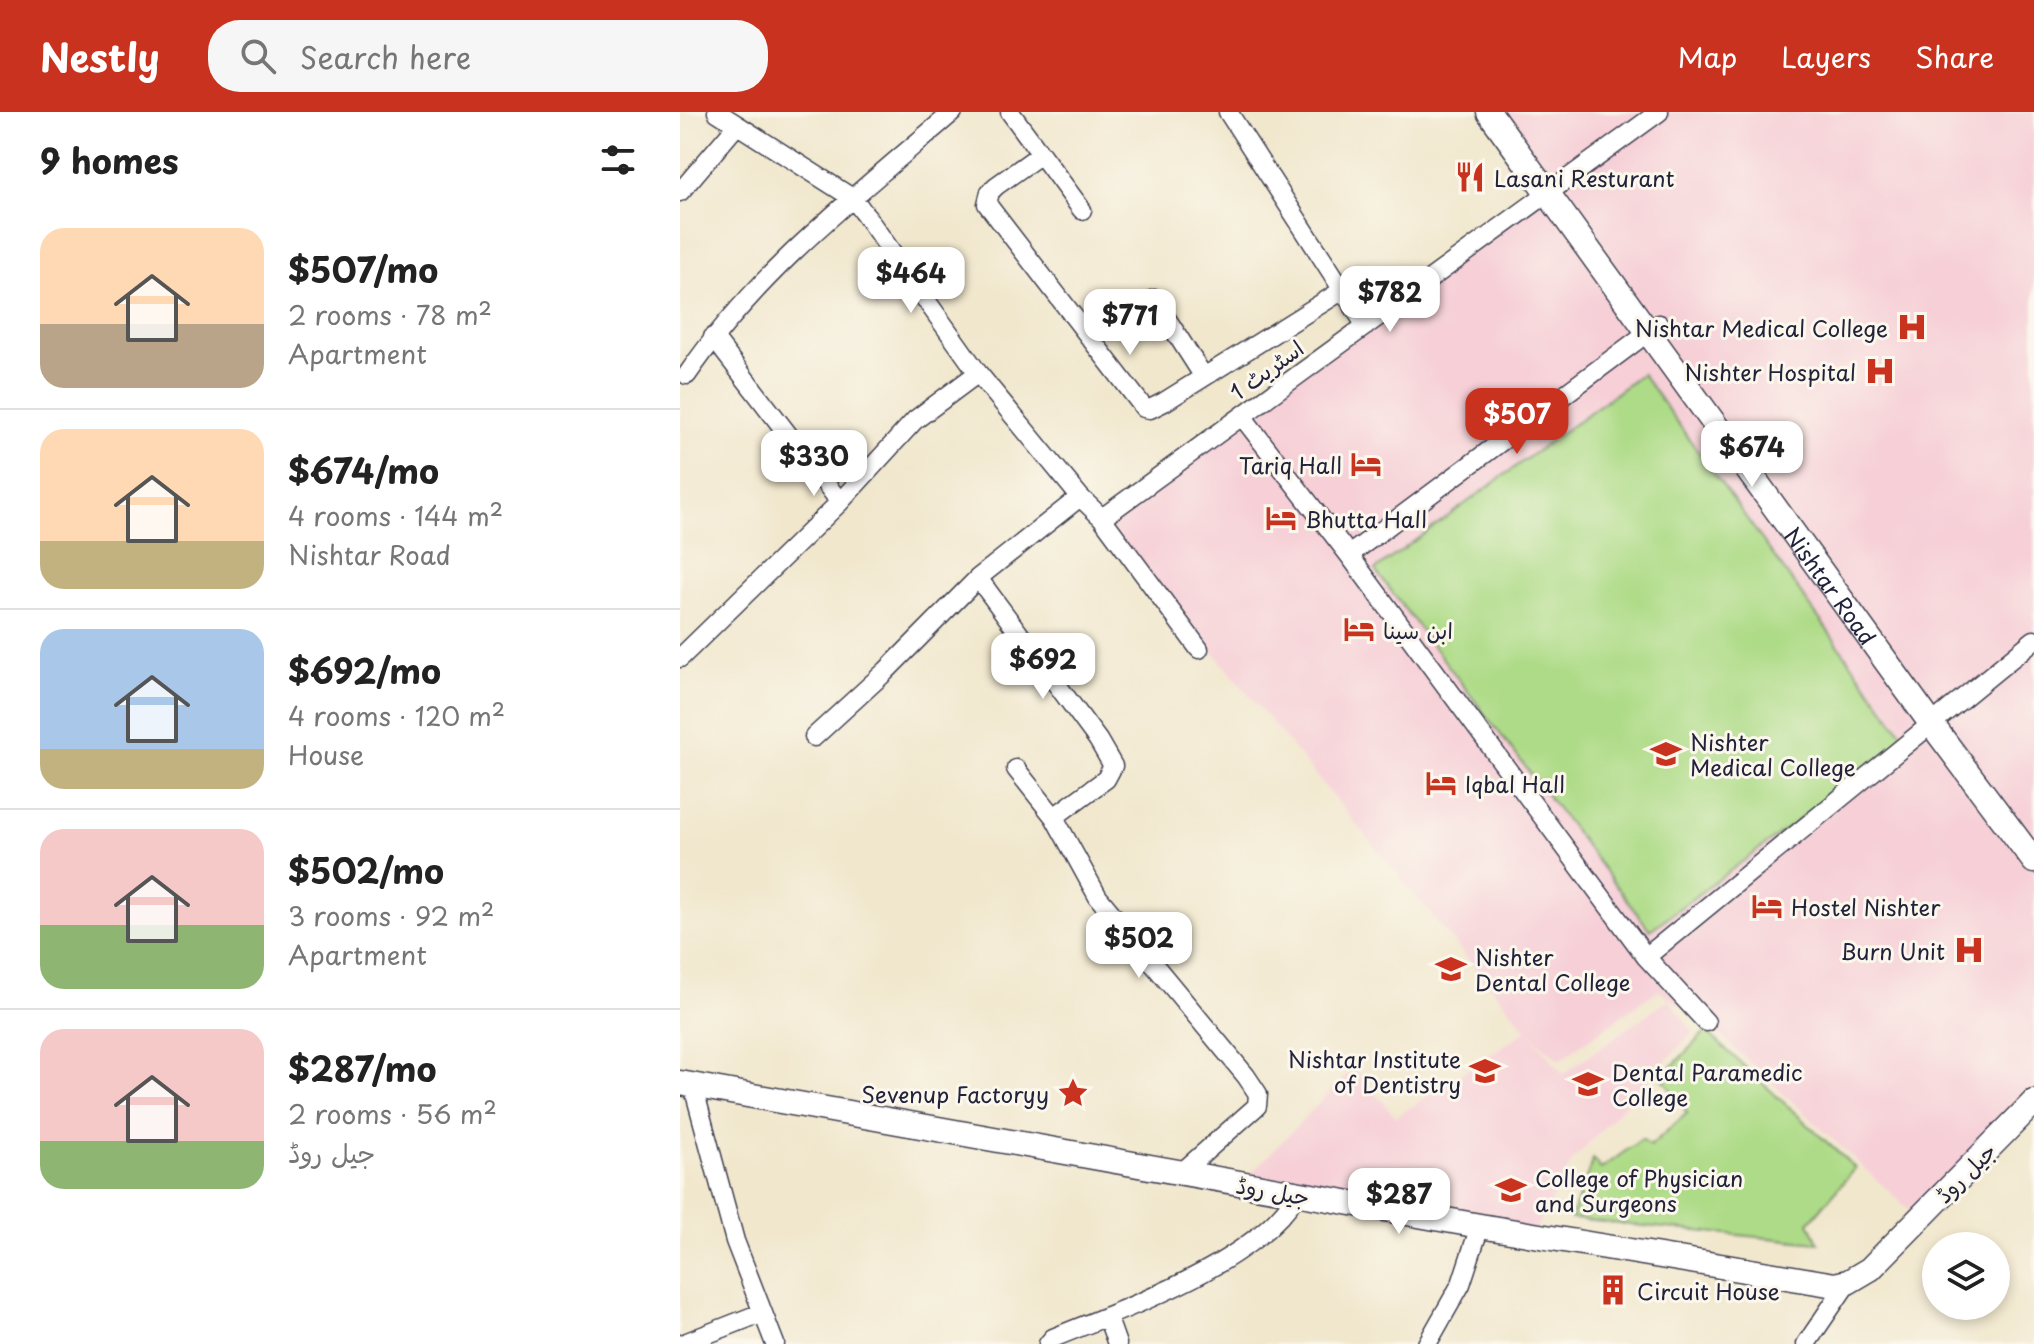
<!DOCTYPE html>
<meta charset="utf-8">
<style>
body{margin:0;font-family:"Playpen Sans","Playpen Sans Arabic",sans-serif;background:#f6f6f6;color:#222;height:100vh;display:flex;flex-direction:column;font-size:30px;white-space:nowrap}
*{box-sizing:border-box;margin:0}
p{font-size:26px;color:#767676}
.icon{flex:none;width:44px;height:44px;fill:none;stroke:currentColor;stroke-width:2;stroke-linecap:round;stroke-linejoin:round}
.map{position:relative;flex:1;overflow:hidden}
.panel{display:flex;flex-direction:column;background:#fff;width:680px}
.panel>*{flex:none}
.fabs{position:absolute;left:1242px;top:1120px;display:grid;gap:16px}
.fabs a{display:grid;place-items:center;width:88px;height:88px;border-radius:50%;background:#fff;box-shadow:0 4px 12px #0003;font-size:40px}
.price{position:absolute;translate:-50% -68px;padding:0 18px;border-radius:16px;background:#fff;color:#222;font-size:26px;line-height:52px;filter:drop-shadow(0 2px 4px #0008)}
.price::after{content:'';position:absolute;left:50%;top:48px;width:24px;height:18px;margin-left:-12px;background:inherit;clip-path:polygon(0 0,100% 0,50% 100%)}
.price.current{background:#c8321e;color:#fff}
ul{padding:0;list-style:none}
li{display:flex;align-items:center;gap:24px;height:200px;padding:0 40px}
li+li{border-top:2px solid #e0e0e0}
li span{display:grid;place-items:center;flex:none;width:224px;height:160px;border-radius:24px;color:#555}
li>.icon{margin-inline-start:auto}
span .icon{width:96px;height:96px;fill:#fffc;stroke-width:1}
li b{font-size:34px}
h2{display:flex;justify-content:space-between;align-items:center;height:96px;padding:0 40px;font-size:34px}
header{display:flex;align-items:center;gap:48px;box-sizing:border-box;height:112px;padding:0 40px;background:#c8321e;color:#fff}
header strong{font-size:38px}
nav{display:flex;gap:44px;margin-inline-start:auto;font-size:28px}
.search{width:560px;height:72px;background:#f6f6f6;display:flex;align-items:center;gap:20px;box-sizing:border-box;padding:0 28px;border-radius:32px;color:#767676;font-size:30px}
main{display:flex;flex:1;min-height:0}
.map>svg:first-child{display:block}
.built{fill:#f6cfd7}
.green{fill:#aedb87;stroke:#687e61;stroke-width:2}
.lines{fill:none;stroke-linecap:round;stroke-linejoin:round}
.minor-casing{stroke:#414051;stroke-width:21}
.major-casing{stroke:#414051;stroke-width:27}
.minor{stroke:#fff;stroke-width:18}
.major{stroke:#fff;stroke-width:24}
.labels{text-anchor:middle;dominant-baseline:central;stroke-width:6;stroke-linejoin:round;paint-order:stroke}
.poi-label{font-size:22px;fill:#22223b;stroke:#fbf7ec;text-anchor:start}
.street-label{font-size:22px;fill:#22223b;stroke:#fbf7ec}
</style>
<header>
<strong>Nestly</strong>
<div class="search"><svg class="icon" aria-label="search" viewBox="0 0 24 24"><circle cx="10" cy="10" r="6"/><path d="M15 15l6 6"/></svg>Search here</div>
<nav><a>Map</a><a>Layers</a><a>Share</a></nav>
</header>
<main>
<section class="panel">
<h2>9 homes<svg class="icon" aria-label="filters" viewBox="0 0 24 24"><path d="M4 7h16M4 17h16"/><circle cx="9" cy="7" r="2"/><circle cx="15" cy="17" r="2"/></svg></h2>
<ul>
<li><span style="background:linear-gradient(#ffd9b3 60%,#b9a48a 0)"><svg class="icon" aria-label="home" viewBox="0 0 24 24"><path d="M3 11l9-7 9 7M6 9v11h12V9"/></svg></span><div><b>$507/mo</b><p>2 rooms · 78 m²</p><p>Apartment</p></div></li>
<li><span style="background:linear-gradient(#ffd9b3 70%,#c2b280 0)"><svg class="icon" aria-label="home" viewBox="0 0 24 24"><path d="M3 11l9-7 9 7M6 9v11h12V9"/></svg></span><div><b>$674/mo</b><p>4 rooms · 144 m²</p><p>Nishtar Road</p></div></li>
<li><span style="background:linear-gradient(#a9c7e8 75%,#c2b280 0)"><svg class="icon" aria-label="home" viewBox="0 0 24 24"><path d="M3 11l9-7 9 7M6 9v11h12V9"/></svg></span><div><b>$692/mo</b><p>4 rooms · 120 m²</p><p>House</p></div></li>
<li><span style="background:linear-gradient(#f6c9c9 60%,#8fb573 0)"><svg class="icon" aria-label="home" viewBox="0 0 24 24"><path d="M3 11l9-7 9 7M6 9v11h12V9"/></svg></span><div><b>$502/mo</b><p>3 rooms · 92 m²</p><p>Apartment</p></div></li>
<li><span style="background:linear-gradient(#f6c9c9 70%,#8fb573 0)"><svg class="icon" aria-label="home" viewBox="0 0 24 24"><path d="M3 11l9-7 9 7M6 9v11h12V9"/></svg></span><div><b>$287/mo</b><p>2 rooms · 56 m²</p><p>جیل روڈ</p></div></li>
</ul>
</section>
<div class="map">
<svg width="1354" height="1232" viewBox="0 0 1354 1232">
<rect width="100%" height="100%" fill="#fbf7ec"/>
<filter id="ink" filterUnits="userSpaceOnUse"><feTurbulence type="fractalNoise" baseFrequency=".0125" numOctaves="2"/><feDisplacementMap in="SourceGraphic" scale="16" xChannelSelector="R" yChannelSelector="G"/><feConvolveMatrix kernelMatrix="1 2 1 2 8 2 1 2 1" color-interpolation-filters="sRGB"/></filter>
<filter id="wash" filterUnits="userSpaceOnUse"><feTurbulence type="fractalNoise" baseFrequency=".006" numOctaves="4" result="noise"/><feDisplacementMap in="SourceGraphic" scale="32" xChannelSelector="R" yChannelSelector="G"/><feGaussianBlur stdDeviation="1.8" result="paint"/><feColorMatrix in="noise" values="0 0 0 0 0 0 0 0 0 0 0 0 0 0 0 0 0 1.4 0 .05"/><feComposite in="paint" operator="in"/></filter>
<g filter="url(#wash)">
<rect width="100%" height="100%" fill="#f1e7cd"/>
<!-- built -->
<path class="built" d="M817,0H1354V1005L1239,1107L1026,910L978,878L879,948L852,924L883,962L989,887L1013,920L893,1048L849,1129L560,1073L673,956L716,1005L847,918L422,406L867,69Z"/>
<!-- green -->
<path class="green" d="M962,262L1227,628L970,818L695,458Z
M1026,919L1175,1056L1129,1111L1139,1131L891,1107L913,1047L921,1057L962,1027L970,1034L1007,1001L982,965Z"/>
</g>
<g filter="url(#ink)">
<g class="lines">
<!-- minor casing -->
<g class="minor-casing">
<path id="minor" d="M37,0L174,87L298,261L400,385L422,406L519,537
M330,0L402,98
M548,0L686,214
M361,42L316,74L310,80L307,92L464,296L470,297L484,290L663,178
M0,80L57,13
M474,187L524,265
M33,225L160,390
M7,263C77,160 180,80 273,0
M562,304L669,443L966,845L1026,910
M422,406L979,0
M669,443L979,212
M298,466L418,628L433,654L426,667L374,705
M0,546L160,390L235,308L298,261
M134,625L206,559L298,466L400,385
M336,657L374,705L418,785L566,964L578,982L577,994L501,1061
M966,845L1354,528
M13,974L55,1129L95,1232
M427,1204L437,1232
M2,1232L81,1201
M368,1232L373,1226C448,1195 574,1152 617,1082
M747,1232L781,1172L800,1114
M1126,1232L1168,1170"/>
</g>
<!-- major casing -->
<g class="major-casing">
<g id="major">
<path id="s1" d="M809,0L1250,610L1354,749"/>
<path d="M0,971L800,1114L1155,1173L1168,1170L1190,1157L1354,990"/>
</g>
</g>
<!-- minor -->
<use href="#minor" class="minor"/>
<!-- major -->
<use href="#major" class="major"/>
</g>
</g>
<!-- icons -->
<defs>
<g id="restaurant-bare" transform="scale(2.4)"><path d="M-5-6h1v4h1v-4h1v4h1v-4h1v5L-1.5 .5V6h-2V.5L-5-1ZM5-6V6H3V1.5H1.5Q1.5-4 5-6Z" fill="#c8321e" stroke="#fbf7ec" stroke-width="2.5" paint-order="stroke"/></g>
<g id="hospital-bare" transform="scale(2.4)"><path d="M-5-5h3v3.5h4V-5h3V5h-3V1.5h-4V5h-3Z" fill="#c8321e" stroke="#fbf7ec" stroke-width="2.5" paint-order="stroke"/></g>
<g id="hotel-bare" transform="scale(2.4)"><path d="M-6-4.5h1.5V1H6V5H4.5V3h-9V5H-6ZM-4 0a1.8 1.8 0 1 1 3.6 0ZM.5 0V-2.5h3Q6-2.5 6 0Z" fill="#c8321e" stroke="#fbf7ec" stroke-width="2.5" paint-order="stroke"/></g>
<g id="university-bare" transform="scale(2.4)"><path d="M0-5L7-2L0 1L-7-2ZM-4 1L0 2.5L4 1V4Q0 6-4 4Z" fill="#c8321e" stroke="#fbf7ec" stroke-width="2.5" paint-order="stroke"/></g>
<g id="school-bare" transform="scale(2.4)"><path d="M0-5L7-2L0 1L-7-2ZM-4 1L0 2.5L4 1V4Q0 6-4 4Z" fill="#c8321e" stroke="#fbf7ec" stroke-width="2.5" paint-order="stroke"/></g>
<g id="sight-bare" transform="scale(2.4)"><path d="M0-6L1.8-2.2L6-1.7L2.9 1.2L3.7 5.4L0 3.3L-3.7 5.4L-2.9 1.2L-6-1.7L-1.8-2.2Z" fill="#c8321e" stroke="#fbf7ec" stroke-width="2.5" paint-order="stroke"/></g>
<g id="building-bare" transform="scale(2.4)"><path d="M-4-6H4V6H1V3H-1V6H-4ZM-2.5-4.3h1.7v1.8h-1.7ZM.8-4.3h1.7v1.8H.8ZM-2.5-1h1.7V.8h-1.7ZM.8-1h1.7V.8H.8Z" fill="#c8321e" stroke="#fbf7ec" stroke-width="2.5" paint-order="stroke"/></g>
</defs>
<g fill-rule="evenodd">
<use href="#restaurant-bare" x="790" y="65"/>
<use href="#hospital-bare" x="1232" y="215"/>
<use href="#hospital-bare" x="1200" y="259"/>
<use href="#hotel-bare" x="686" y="352"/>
<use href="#hotel-bare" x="601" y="406"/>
<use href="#hotel-bare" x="679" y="517"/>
<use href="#university-bare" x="986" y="642"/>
<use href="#hotel-bare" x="761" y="671"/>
<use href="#hotel-bare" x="1087" y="794"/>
<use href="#hospital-bare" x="1289" y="838"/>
<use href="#school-bare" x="771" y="857"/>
<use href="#school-bare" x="805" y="959"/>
<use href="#school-bare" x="908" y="972"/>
<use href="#sight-bare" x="393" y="981"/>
<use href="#school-bare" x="831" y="1078"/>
<use href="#building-bare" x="933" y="1178"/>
</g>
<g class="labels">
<!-- poi labels -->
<g class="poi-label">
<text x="814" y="65">Lasani Resturant</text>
<text x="1208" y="215" text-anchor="end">Nishtar Medical College</text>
<text x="1176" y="259" text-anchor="end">Nishter Hospital</text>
<text x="662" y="352" text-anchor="end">Tariq Hall</text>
<text x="625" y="406">Bhutta Hall</text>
<text x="703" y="517">ابن سینا</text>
<text x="1010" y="629">Nishter<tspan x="1010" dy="25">Medical College</tspan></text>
<text x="785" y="671">Iqbal Hall</text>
<text x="1111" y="794">Hostel Nishter</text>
<text x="1265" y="838" text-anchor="end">Burn Unit</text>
<text x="795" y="844">Nishter<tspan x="795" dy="25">Dental College</tspan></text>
<text x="781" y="946" text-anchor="end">Nishtar Institute<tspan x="781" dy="25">of Dentistry</tspan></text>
<text x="932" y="959">Dental Paramedic<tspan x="932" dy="25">College</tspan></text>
<text x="369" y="981" text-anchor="end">Sevenup Factoryy</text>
<text x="855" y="1065">College of Physician<tspan x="855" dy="25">and Surgeons</tspan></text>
<text x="957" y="1178">Circuit House</text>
</g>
<!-- street labels -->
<g class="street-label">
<text transform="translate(586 257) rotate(-36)">اسٹریٹ 1</text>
<text stroke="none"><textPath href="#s1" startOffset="584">Nishtar Road</textPath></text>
<text transform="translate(1285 1060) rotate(-45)">جیل روڈ</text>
<text transform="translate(593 1078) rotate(10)">جیل روڈ</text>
</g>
</g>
</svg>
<div class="fabs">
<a><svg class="icon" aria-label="layers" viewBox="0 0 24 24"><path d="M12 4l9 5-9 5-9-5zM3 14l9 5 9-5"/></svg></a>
</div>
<b class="price" style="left:231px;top:203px">$464</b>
<b class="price" style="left:710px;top:222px">$782</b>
<b class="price" style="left:450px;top:245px">$771</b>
<b class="price current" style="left:837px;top:344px">$507</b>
<b class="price" style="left:1072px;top:377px">$674</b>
<b class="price" style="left:134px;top:386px">$330</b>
<b class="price" style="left:363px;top:589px">$692</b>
<b class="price" style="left:459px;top:868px">$502</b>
<b class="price" style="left:719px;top:1124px">$287</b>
</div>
</main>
